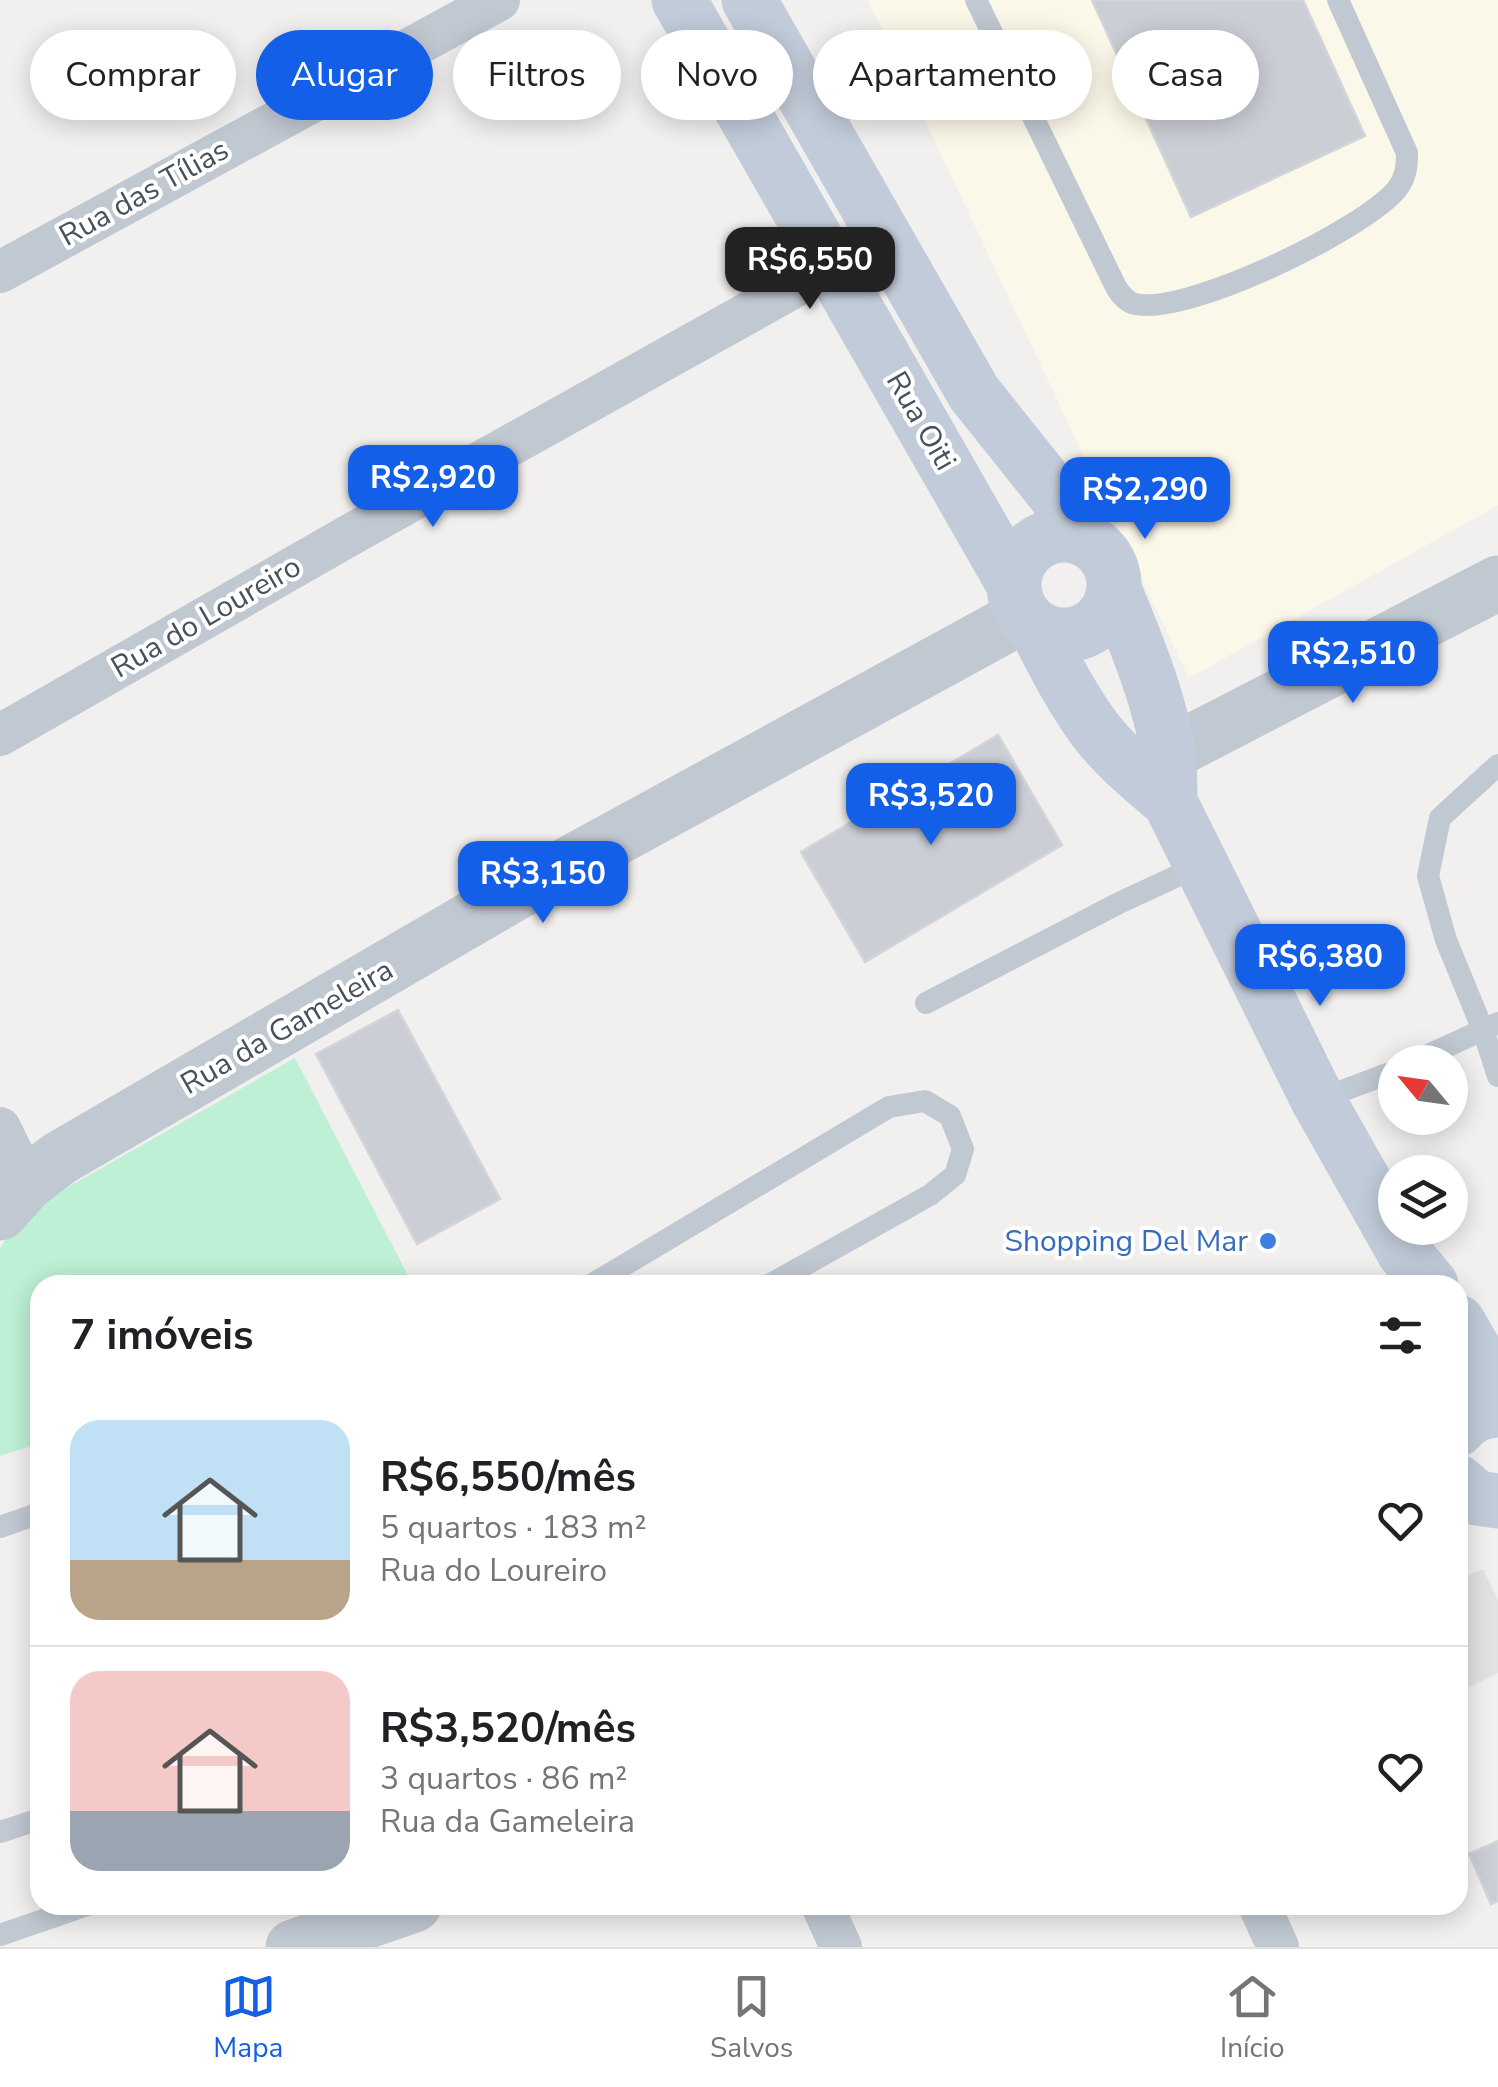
<!DOCTYPE html>
<html lang="pt">
<meta charset="utf-8">
<style>
body{margin:0;font-family:"Nunito Sans",sans-serif;background:#f2f2f2;color:#202124;height:100vh;display:flex;flex-direction:column;font-size:38px;white-space:nowrap}
*{box-sizing:border-box;margin:0}
p{font-size:32px;color:#757577}
.icon{flex:none;width:55px;height:55px;fill:none;stroke:currentColor;stroke-width:2;stroke-linecap:round;stroke-linejoin:round}
.map{position:relative;flex:1;overflow:hidden}
.panel{position:absolute;left:30px;top:1275px;width:1438px;height:640px;display:flex;flex-direction:column;background:#fff;border-radius:30px;box-shadow:0 5px 25px #0003}
.panel>*{flex:none}
.banner{position:absolute;left:30px;top:30px;width:1440px;height:90px;display:flex;gap:20px}
.needle{width:65px;rotate:299deg}
.buttons{position:absolute;left:1378px;top:1045px;display:grid;gap:20px}
.buttons a{display:grid;place-items:center;width:90px;height:90px;border-radius:50%;background:#fff;box-shadow:0 5px 25px #0003;font-size:50px}
.price{position:absolute;translate:-50% -85px;padding:0 22px;border-radius:20px;background:#145fe7;color:#fff;font-size:32px;line-height:65px;filter:drop-shadow(0 2px 5px #0008)}
.price::after{content:'';position:absolute;left:50%;top:60px;width:30px;height:22px;margin-left:-15px;background:inherit;clip-path:polygon(0 0,100% 0,50% 100%)}
.price.current{background:#222;color:#fff}
ul{padding:0;list-style:none}
li{display:flex;align-items:center;gap:30px;height:250px;padding:0 40px}
li+li{border-top:2px solid #e0e0e0}
li span{display:grid;place-items:center;flex:none;width:280px;height:200px;border-radius:30px;color:#555}
li>.icon{margin-inline-start:auto}
span .icon{width:120px;height:120px;fill:#fffc;stroke-width:1}
li b{font-size:42px}
h2{display:flex;justify-content:space-between;align-items:center;height:120px;padding:0 40px;font-size:42px}
.chip{padding:0 35px;border-radius:45px;background:#fff;box-shadow:0 5px 25px #0003;font-size:35px;line-height:90px}
.chip.current{background:#145fe7;color:#fff}
.tabs{display:flex;justify-content:space-around;align-items:center;height:140px;border-top:2px solid #e0e0e0;background:#fff;font-size:28px;color:#757577}
.tabs a{display:grid;justify-items:center;gap:5px}
.tabs .current{color:#145fe7}
.map>svg:first-child{display:block}
.commercial{fill:#fcf8e9}
.education{fill:#e3e1e1}
.green{fill:#bdf0d5}
.building{fill:#cbced5;stroke:#d3d5db;stroke-width:2.5}
.lines{fill:none;stroke-linecap:round;stroke-linejoin:round}
.service{stroke:#c0c8d2;stroke-width:22}
.minor{stroke:#c0c8d2;stroke-width:42}
.tertiary{stroke:#c0c8d2;stroke-width:55}
.secondary{stroke:#c2cbd9;stroke-width:55}
.shop-dot{fill:#3f7fe0;stroke:#fff;stroke-width:4}
.labels{text-anchor:middle;dominant-baseline:central;stroke-width:8;stroke-linejoin:round;paint-order:stroke}
.street-label{font-size:30px;fill:#47515e;stroke:#fff}
.shop-label{font-size:30px;fill:#366cbe;stroke:#fff;text-anchor:end}
</style>
<div class="map">
<svg width="1498" height="1947" viewBox="0 0 1498 1947">
<rect width="100%" height="100%" fill="#f2f0ef"/>
<!-- commercial -->
<path class="commercial" d="M868,0H1498V505L1189,678Z"/>
<!-- education -->
<path class="education" d="M1483,1569L1498,1600V1673L1458,1693V1579Z"/>
<!-- green -->
<path class="green" d="M295,1058L413,1285H40V1443L0,1456V1248L5,1240L49,1198Z"/>
<!-- building -->
<path class="building" d="M1092,0H1303L1365,136L1191,217Z
M998,735L1062,845L865,962L801,852Z
M398,1010L500,1199L417,1244L316,1054Z
M1498,1841V1901L1491,1904L1469,1854Z"/>
<g class="lines">
<!-- service -->
<path class="service" d="M976,0L1116,287C1120,293 1124,300 1132,303C1180,320 1365,229 1397,189C1406,177 1407,167 1407,153L1338,0
M1498,765L1440,818L1428,876L1446,940L1483,1030L1498,1076
M926,1003L1121,902L1201,865
M1413,1062L1498,1023
M1318,1100L1395,1071
M591,1285L889,1107L925,1101L950,1116L963,1149L955,1175L930,1195L769,1285
M0,1527L40,1513
M0,1832L40,1819
M0,1935L87,1905"/>
<!-- minor -->
<path class="minor" d="M0,272L499,0
M0,735L357,531L832,266
M0,1128L27,1183
M822,1905L841,1947
M1259,1905L1278,1947"/>
<!-- tertiary -->
<path class="tertiary" d="M1168,754L1498,583
M0,1213L27,1183L60,1158L519,891L1023,616
M293,1947L414,1905"/>
<!-- secondary -->
<path class="secondary" d="M679,0L1013,583
M749,0L974,393L1080,526L1088,541
M1014 585a50 50 0 1 1 100 0a50 50 0 1 1-100 0Z
M1114,589C1135,640 1160,699 1168,754C1170,770 1170,786 1170,802L1318,1100L1404,1252L1431,1285
M1036,628C1054,663 1072,699 1096,731C1117,758 1144,780 1170,802
M1458,1322L1498,1391
M1458,1429C1469,1416 1481,1411 1498,1410
M1458,1482L1477,1498L1498,1501"/>
</g>
<!-- markers -->
<circle class="shop-dot" cx="1268" cy="1241" r="10"/>
<g class="labels">
<!-- street labels -->
<g class="street-label">
<text transform="translate(144 193) rotate(-29)">Rua das Tílias</text>
<text transform="translate(921 421) rotate(60)">Rua Oiti</text>
<text transform="translate(206 617) rotate(-30)">Rua do Loureiro</text>
<text transform="translate(287 1027) rotate(-30)">Rua da Gameleira</text>
</g>
<!-- shop labels -->
<g class="shop-label">
<text x="1248" y="1241">Shopping Del Mar</text>
</g>
</g>
</svg>
<div class="buttons">
<a><svg class="needle" viewBox="-14 -14 28 28"><path d="M0-13l5 13h-10z" fill="#e53935"/><path d="M0 13l5-13h-10z" fill="#757577"/></svg></a>
<a><svg class="icon" aria-label="layers" viewBox="0 0 24 24"><path d="M12 4l9 5-9 5-9-5zM3 14l9 5 9-5"/></svg></a>
</div>
<b class="price current" style="left:810px;top:312px">R$6,550</b>
<b class="price" style="left:433px;top:530px">R$2,920</b>
<b class="price" style="left:1145px;top:542px">R$2,290</b>
<b class="price" style="left:1353px;top:706px">R$2,510</b>
<b class="price" style="left:931px;top:848px">R$3,520</b>
<b class="price" style="left:543px;top:926px">R$3,150</b>
<b class="price" style="left:1320px;top:1009px">R$6,380</b>
<div class="banner">
<a class="chip">Comprar</a>
<a class="chip current">Alugar</a>
<a class="chip">Filtros</a>
<a class="chip">Novo</a>
<a class="chip">Apartamento</a>
<a class="chip">Casa</a>
</div>
<section class="panel">
<h2>7 imóveis<svg class="icon" aria-label="filters" viewBox="0 0 24 24"><path d="M4 7h16M4 17h16"/><circle cx="9" cy="7" r="2"/><circle cx="15" cy="17" r="2"/></svg></h2>
<ul>
<li><span style="background:linear-gradient(#bfe0f5 70%,#b9a48a 0)"><svg class="icon" aria-label="home" viewBox="0 0 24 24"><path d="M3 11l9-7 9 7M6 9v11h12V9"/></svg></span><div><b>R$6,550/mês</b><p>5 quartos · 183 m²</p><p>Rua do Loureiro</p></div><svg class="icon" aria-label="heart" viewBox="0 0 24 24"><path d="M12 20l-8-8c-3-5 5-10 8-4 3-6 11-1 8 4z"/></svg></li>
<li><span style="background:linear-gradient(#f6c9c9 70%,#9aa5b1 0)"><svg class="icon" aria-label="home" viewBox="0 0 24 24"><path d="M3 11l9-7 9 7M6 9v11h12V9"/></svg></span><div><b>R$3,520/mês</b><p>3 quartos · 86 m²</p><p>Rua da Gameleira</p></div><svg class="icon" aria-label="heart" viewBox="0 0 24 24"><path d="M12 20l-8-8c-3-5 5-10 8-4 3-6 11-1 8 4z"/></svg></li>
</ul>
</section>
</div>
<nav class="tabs">
<a class="current"><svg class="icon" aria-label="map" viewBox="0 0 24 24"><path d="M3 6l6-2 6 2 6-2v14l-6 2-6-2-6 2zM9 4v14M15 6v14"/></svg>Mapa</a>
<a><svg class="icon" aria-label="saved" viewBox="0 0 24 24"><path d="M7 4h10v16l-5-4-5 4z"/></svg>Salvos</a>
<a><svg class="icon" aria-label="home" viewBox="0 0 24 24"><path d="M3 11l9-7 9 7M6 9v11h12V9"/></svg>Início</a>
</nav>
